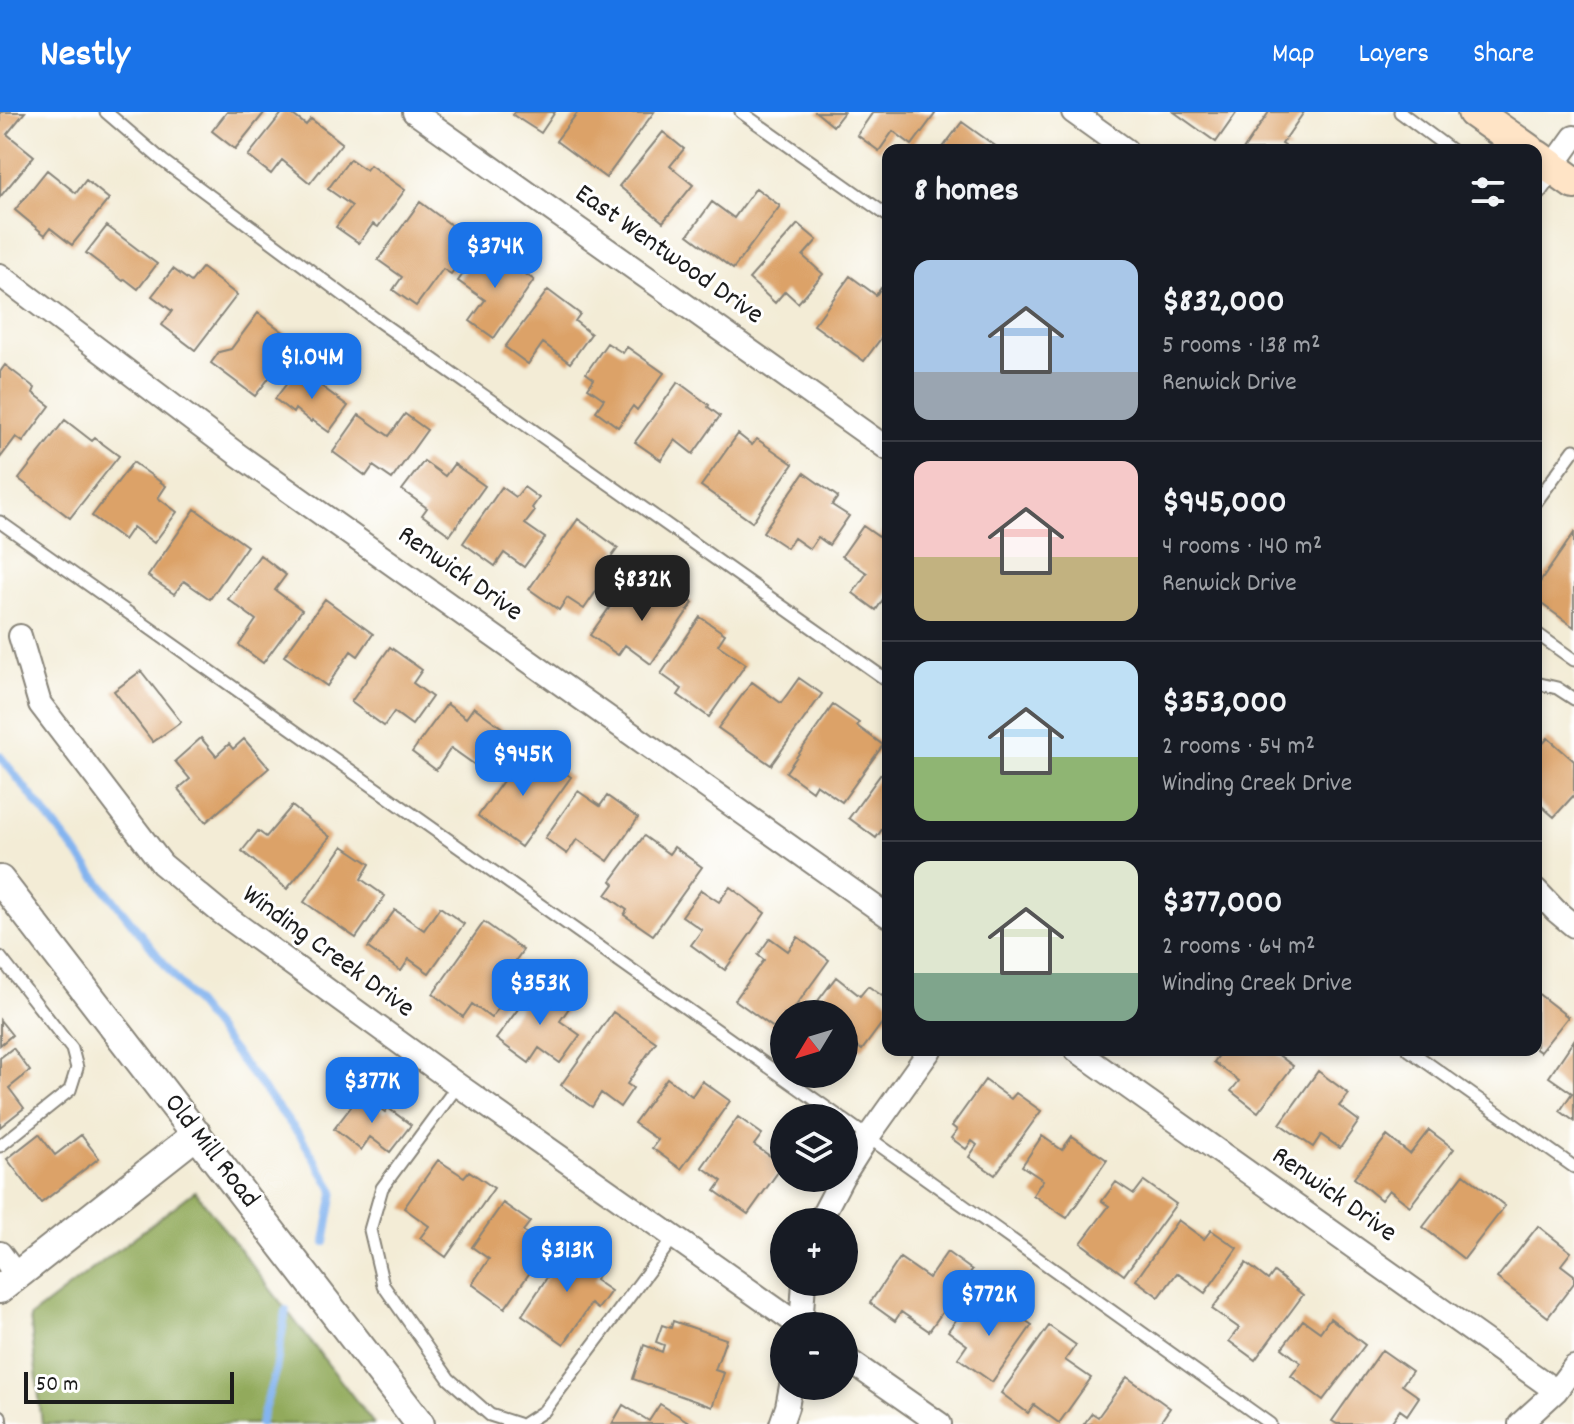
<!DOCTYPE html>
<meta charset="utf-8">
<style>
body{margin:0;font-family:Dekko,sans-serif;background:#242831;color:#f1f3f6;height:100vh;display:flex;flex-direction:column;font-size:30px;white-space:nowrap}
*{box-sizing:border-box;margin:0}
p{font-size:26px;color:#9ea1a6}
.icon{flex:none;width:44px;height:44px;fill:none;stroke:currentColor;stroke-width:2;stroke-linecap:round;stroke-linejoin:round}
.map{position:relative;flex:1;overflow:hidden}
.sheet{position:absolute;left:882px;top:32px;width:660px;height:912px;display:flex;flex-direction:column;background:#171b24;border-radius:16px;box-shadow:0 4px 12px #0003}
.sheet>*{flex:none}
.needle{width:52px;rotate:232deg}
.controls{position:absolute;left:770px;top:888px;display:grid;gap:16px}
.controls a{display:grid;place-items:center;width:88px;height:88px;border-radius:50%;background:#171b24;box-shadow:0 4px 12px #0003;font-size:40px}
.scale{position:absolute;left:24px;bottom:20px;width:210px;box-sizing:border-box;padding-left:8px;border:4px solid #1c1c1c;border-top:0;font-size:22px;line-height:28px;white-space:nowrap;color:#1c1c1c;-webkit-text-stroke:6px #fff;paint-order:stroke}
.price{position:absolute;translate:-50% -68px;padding:0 18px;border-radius:16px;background:#1a73e8;color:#fff;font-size:26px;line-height:52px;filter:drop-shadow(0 2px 4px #0008)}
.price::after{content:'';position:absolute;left:50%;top:48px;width:24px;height:18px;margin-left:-12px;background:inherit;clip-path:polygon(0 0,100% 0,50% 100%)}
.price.active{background:#222;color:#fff}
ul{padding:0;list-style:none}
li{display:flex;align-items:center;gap:24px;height:200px;padding:0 32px}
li+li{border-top:2px solid #363941}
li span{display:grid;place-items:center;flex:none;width:224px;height:160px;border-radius:16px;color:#555}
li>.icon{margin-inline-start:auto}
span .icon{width:96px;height:96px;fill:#fffc;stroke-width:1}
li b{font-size:34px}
h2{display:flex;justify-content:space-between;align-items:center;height:96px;padding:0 32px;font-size:34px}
header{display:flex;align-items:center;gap:48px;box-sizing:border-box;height:112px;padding:0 40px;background:#1a73e8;color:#fff}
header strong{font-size:38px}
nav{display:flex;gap:44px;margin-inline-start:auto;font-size:28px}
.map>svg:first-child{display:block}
.forest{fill:#92aa5b;stroke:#57633c;stroke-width:2}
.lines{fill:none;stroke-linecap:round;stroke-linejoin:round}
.stream{stroke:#83b4ef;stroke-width:8}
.building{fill:#dca268}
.service-casing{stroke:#888479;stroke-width:15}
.minor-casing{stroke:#888479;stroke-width:26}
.tertiary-casing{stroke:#888479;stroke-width:32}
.secondary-casing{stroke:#888479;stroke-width:36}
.service{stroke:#fff;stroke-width:11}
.minor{stroke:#fff;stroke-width:22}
.tertiary{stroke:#fff;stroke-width:28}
.secondary{stroke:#ffe4c6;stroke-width:32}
.labels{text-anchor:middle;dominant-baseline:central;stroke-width:6;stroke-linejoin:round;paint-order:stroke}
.street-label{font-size:28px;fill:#1c1c1c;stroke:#fff}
</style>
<header>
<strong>Nestly</strong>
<nav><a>Map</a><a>Layers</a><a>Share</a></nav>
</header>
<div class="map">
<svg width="1574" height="1312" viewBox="0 0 1574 1312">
<rect width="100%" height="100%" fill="#fff"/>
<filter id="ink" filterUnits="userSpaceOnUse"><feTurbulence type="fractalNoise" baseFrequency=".0125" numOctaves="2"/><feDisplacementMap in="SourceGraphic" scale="16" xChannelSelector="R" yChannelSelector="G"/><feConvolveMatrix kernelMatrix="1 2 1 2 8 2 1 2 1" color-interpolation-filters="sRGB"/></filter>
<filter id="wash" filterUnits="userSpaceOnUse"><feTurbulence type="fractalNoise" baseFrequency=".006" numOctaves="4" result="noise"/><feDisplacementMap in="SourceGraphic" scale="32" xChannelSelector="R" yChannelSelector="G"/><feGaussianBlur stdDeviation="1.8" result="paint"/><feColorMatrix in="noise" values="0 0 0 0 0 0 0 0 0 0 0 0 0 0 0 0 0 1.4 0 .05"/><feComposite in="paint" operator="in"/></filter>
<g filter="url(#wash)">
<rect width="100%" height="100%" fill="#f3ecd6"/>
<!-- forest -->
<path class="forest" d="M195,1079L374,1312H42L30,1205Z"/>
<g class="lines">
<!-- stream -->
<path class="stream" d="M0,644L301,1025L334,1079L325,1130
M260,1312L276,1257L286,1198"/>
</g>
<g id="blocks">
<!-- building -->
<path class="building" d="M0,0H25L7,22L34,44L0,85Z
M227,0H265L235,37L212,19Z
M283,0H289L306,13L311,7L342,31L310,71L282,48L271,62L248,44Z
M515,0H555L541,21L513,3Z
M578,0H615L617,2L618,0H654L606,66L556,29Z
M816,0H844L833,14Z
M873,0H933L935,2L912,33L893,19L879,39L857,23Z
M1174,0H1237L1216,30Z
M1269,0H1304L1282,32L1291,38H1243Z
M962,10L1001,38H941Z
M663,20L684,37L670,54L693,73L663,110L619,74Z
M350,47L366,58L370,53L405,78L378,115L373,112L359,131L336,115L352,94L328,77Z
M47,58L76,81L86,68L109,87L72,133L50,116L45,123L15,98Z
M756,76L780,94L733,157L688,123L712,90L734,106Z
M420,90L462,121L458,125L471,134L451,162L443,157L416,194L393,178L402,165L378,148Z
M798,112L817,128L803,144L823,162L798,191L785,179L775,191L749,167Z
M107,114L157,152L138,177L125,167L123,169L86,141Z
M479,139L494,149L499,143L534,168L494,226L470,209L485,188L458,169Z
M202,156L237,183L195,238L162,213L172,199L152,184L173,157L191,170Z
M850,164L876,183L881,176L888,181V217L864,249L814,213Z
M548,178L580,202L575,209L591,222L570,251L543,231L528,252L505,235Z
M258,201L291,226L285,233L291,238L255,284L211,251L219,240L231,237Z
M607,231L623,241L627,235L664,261L637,298L633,294L618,315L596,299L604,287L588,276L594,267L586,261Z
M5,253L35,276L33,281L50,294L23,330L16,325L0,346V260Z
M298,257L348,294L329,320L312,308L311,310L295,297L293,301L275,287Z
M678,270L709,293L708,295L720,304L693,342L675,328L661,348L635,330Z
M405,302L427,318L392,367L373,354L366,364L333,340L359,303L389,324Z
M65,308L92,329L95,326L119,344L70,406L19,367Z
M738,322L752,333L757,327L793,352L752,410L701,374Z
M424,349L445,364L454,352L485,374L450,423L422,403L427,396L402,378Z
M133,350L166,374L158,386L177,400L154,431L133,415L124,428L92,404Z
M804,361L838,385L832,393L849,404L829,433L818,425L810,437L794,426L787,436L763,420Z
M502,375L516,385L524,375L539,386L532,396L535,399L525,412L545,426L524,455L504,441L495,454L463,431Z
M195,397L247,434L210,487L184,469L174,482L148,464Z
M578,407L618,436L610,447L618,453L605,472L602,471L584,497L567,486L559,498L529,477Z
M863,414L879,425L885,416L888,419V480L876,498L853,481L867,461L842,444Z
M1574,421V515L1536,488V476Z
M260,443L286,463L275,478L302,498L263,551L239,533L256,508L228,487Z
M669,475L693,491L651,552L625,533L618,543L590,523L622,478L639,490L646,479L659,488Z
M325,487L373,522L358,544L351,539L327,574L284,544Z
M700,505L725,522L718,533L746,552L709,605L678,583L682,577L661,562Z
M390,535L422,558L413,571L432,585L412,613L394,600L384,614L351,590Z
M141,559L181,610L153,630L114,579Z
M799,566L822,582L771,653L718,616L752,570L781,591Z
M447,592L466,606L474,595L505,618L478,655L451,636L436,658L412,640Z
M833,593L859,611L857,614L883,633L842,690L816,672L812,679L786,660Z
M201,626L216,644L229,632L233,637L244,627L269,656L206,710L178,677L190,667L175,649Z
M1548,626L1574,649V683L1554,705L1536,689V639Z
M512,643L531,658L541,644L571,665L521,735L478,704L505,666L498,662Z
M881,662L888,667V720L883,716L876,726L849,706Z
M578,679L600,694L607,684L638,706L608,749L577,727L567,742L545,726Z
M292,694L330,725L287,777L242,739L258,719L266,725Z
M644,724L669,742L674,735L702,755L653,823L624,803L627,798L606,783L614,772L611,769Z
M343,734L370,752L361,767L385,784L356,826L304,790Z
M730,775L765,801L725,858L691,833L702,818L682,804L701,778L719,790Z
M440,795L464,812L429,861L409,847L401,859L368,836L395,798L424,818Z
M484,810L523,838L516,848L527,856L491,906L472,892L463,905L433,882Z
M798,825L829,848L790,902H784V910L778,919L735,888L764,848L758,843L770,826L788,839Z
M836,865L860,884L868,874L888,888V903L862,938L844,925V902H808Z
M538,870L571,893L560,909L580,923L560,951L539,936L529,951L496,927Z
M1536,880L1568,905L1540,940L1536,937Z
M613,900L656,930L627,972L633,976L620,995L601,981L592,995L561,973Z
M0,908L12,923L0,933Z
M1574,928V1009L1560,999L1572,981L1549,965Z
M13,936L30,959L9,976L24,996L0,1015V946Z
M1223,938H1278L1276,941L1293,954L1258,1000L1231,979L1239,969L1214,950Z
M1318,959L1349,982L1339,994L1359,1009L1340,1036L1321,1023L1313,1035L1280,1012Z
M667,966L692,984L702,969L730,989L681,1057L652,1036L658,1028L634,1011Z
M985,968L1011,987L1016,981L1041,999L995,1063L969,1045L977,1033L972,1029L966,1037L951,1026L957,1018L952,1014Z
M361,982L385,1000L388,996L411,1013L390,1040L370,1025L361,1038L334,1017Z
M738,1005L762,1022L754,1033L783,1053L748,1102L715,1079L722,1069L702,1055Z
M1429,1018L1454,1037L1410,1094L1389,1078L1381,1088L1354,1066L1387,1024L1410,1042Z
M39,1022L55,1043L81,1023L99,1046L41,1091L7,1047Z
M1042,1024L1062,1038L1072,1024L1107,1048L1067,1106L1033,1083L1043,1068L1022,1054Z
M438,1048L464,1065L469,1059L494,1076L446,1145L420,1126L429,1114L404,1096Z
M1464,1062L1505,1094L1464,1147L1423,1115Z
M1144,1069L1176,1092L1124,1163L1081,1131L1109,1094L1102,1089L1116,1070L1134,1082Z
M503,1091L530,1110L523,1119L547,1136L505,1196L472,1172L489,1147L472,1135Z
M1178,1108L1204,1127L1211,1118L1237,1136L1205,1181L1177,1161L1159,1185L1136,1168Z
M1538,1114L1571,1140L1561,1153L1574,1163V1171L1548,1205L1497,1166Z
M570,1131L604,1154L595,1168L611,1179L598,1197L591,1192L564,1232L522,1203Z
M947,1140L972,1158L929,1219L901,1200L895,1209L870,1191L900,1146L929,1166Z
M1246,1151L1268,1168L1274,1160L1303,1183L1255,1248L1229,1229L1239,1216L1212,1197Z
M969,1190L990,1205L1000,1191L1032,1213L992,1270L958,1246L967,1233L948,1219Z
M1330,1206L1365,1233L1323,1288L1291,1264L1301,1251L1282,1236L1303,1208L1320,1220Z
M673,1209L726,1227L715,1258L724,1261L712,1295L633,1267L644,1233L662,1240L664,1233L656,1230L662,1213L671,1216Z
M1049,1214L1076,1233L1065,1248L1091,1266L1059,1311L1034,1293L1028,1301L1001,1281Z
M1382,1238L1412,1259L1402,1273L1419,1285L1407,1303L1400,1298L1390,1312H1337L1332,1309Z
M1127,1265L1170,1296L1159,1312H1084L1092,1301L1098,1305Z
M660,1292L692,1312H612L623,1293L649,1309Z"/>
</g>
</g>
<g filter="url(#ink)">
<use href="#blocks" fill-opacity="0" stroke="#888479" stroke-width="2"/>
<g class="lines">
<!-- service casing -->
<g class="service-casing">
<path id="service" d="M106,0L163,49L377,208L888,569
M741,0L888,104
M1400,0L1451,38
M1536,390L1574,338
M0,410L841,1006
M1536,521L1574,548
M1536,571L1557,576L1574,587
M0,845L72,937L77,956L70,978L0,1034
M1409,938L1574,1055
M458,973L382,1076L370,1118L383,1173L449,1267L490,1303L518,1312
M844,1008L1270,1312
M0,1304L1,1312
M524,1312L544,1299L674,1125"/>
</g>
<!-- minor casing -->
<g class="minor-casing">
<path id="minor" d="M414,0L888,337
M1073,0L1126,38
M1536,78L1574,25
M0,163L237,342L888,804
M20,524L40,592L162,752L220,800L458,973L800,1214
M1536,778L1556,799L1574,814
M1076,938L1556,1279
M844,1063L868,1025L930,938
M819,1110L842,1066
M0,1141L17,1164
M801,1214L804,1170
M844,1245L940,1312
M781,1312L787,1295L791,1274
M1520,1312L1556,1279L1574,1255"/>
</g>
<!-- tertiary casing -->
<g class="tertiary-casing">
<path id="tertiary" d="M0,768L420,1312
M0,1177L197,1022"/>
</g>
<!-- secondary casing -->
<g class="secondary-casing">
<path id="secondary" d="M1474,0L1528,38
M1536,44L1574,71"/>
</g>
<!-- service -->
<use href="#service" class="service"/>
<!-- minor -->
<use href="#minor" class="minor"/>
<!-- tertiary -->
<use href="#tertiary" class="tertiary"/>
<!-- secondary -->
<use href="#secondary" class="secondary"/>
</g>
</g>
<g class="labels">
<!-- street labels -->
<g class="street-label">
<text transform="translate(668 144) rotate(35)">East Wentwood Drive</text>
<text transform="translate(459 463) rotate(35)">Renwick Drive</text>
<text transform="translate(327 841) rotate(36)">Winding Creek Drive</text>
<text transform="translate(210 1040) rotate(52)">Old Mill Road</text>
<text transform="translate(1333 1084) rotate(35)">Renwick Drive</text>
</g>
</g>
</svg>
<div class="controls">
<a><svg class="needle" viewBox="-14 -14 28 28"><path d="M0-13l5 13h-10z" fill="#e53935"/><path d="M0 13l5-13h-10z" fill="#9ea1a6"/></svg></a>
<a><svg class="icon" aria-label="layers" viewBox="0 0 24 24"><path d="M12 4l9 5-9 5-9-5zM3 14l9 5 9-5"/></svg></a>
<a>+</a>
<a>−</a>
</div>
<div class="scale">50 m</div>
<b class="price" style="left:495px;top:178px">$374K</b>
<b class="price" style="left:312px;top:289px">$1.04M</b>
<b class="price active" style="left:642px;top:511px">$832K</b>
<b class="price" style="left:523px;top:686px">$945K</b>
<b class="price" style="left:540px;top:915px">$353K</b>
<b class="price" style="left:372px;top:1013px">$377K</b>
<b class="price" style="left:567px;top:1182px">$313K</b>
<b class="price" style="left:989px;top:1226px">$772K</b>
<section class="sheet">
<h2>8 homes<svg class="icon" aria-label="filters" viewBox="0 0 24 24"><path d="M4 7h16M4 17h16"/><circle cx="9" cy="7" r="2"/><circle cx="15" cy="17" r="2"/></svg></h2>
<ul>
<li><span style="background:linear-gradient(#a9c7e8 70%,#9aa5b1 0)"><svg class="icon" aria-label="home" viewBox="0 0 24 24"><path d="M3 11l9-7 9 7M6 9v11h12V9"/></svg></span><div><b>$832,000</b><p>5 rooms · 138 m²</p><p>Renwick Drive</p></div></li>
<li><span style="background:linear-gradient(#f6c9c9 60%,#c2b280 0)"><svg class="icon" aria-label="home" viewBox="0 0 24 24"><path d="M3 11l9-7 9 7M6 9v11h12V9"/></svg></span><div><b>$945,000</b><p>4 rooms · 140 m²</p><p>Renwick Drive</p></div></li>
<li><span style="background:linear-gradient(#bfe0f5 60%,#8fb573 0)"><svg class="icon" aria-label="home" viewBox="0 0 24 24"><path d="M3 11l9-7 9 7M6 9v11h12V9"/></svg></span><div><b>$353,000</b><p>2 rooms · 54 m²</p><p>Winding Creek Drive</p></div></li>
<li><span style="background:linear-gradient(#dfe7d0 70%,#7fa58c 0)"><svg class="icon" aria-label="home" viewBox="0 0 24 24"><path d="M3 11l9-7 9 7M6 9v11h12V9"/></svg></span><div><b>$377,000</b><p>2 rooms · 64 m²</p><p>Winding Creek Drive</p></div></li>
</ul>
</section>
</div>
